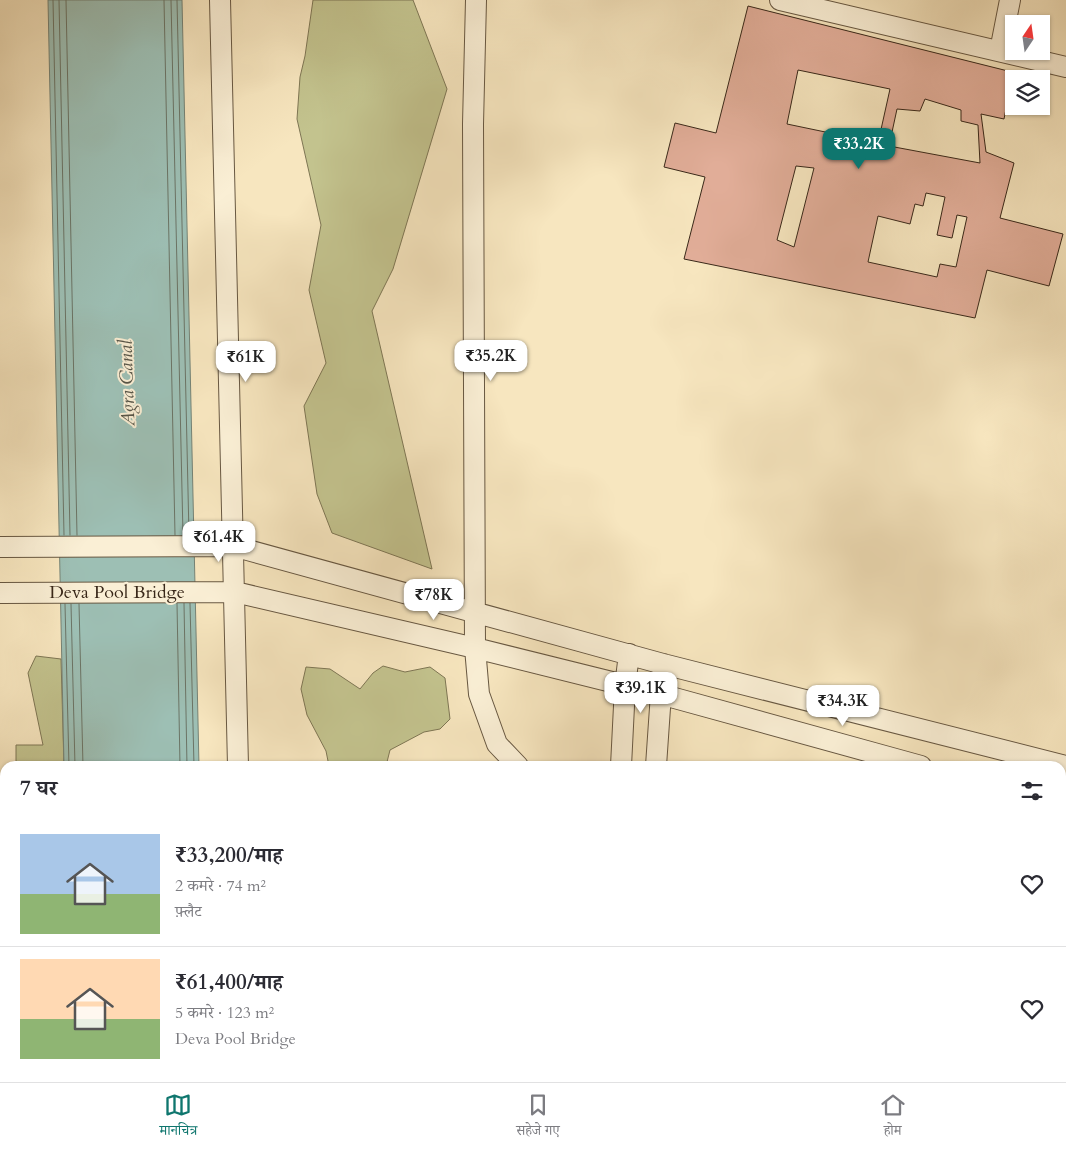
<!DOCTYPE html>
<html lang="hi">
<meta charset="utf-8">
<style>
body{margin:0;font-family:Cardo,"Noto Serif Devanagari",serif;background:#f7f7f7;color:#2b2b33;height:100vh;display:flex;flex-direction:column;font-size:19px;white-space:nowrap}
*{box-sizing:border-box;margin:0}
p{font-size:16px;color:#7c7c81}
.icon{flex:none;width:28px;height:28px;fill:none;stroke:currentColor;stroke-width:2;stroke-linecap:round;stroke-linejoin:round}
.map{position:relative;flex:1;overflow:hidden}
.panel{position:absolute;left:0px;top:761px;width:1066px;height:321px;display:flex;flex-direction:column;background:#fff;border-radius:15px 15px 0 0;box-shadow:0 1px 4px #0004}
.panel>*{flex:none}
.needle{width:32px;rotate:13deg}
.controls{position:absolute;left:1005px;top:15px;display:grid;gap:10px}
.controls a{display:grid;place-items:center;width:45px;height:45px;border-radius:0px;background:#fff;box-shadow:0 1px 4px #0004;font-size:25px}
.price{position:absolute;translate:-50% -42px;padding:0 11px;border-radius:10px;background:#fff;color:#222;font-size:16px;line-height:32px;filter:drop-shadow(0 1px 2px #0008)}
.price::after{content:'';position:absolute;left:50%;top:30px;width:15px;height:11px;margin-left:-8px;background:inherit;clip-path:polygon(0 0,100% 0,50% 100%)}
.price.active{background:#0f766e;color:#fff}
ul{padding:0;list-style:none}
li{display:flex;align-items:center;gap:15px;height:125px;padding:0 20px}
li+li{border-top:1px solid #e1e1e2}
li span{display:grid;place-items:center;flex:none;width:140px;height:100px;border-radius:0px;color:#555}
li>.icon{margin-inline-start:auto}
span .icon{width:60px;height:60px;fill:#fffc;stroke-width:1}
li b{font-size:21px}
h2{display:flex;justify-content:space-between;align-items:center;height:60px;padding:0 20px;font-size:21px}
.dock{display:flex;justify-content:space-around;align-items:center;height:70px;border-top:1px solid #e1e1e2;background:#fff;font-size:14px;color:#7c7c81}
.dock a{display:grid;justify-items:center;gap:2px}
.dock .active{color:#0f766e}
.map>svg:first-child{display:block}
.green{fill:#c3c38e;stroke:#7e7654}
.water{fill:#9dbfb4;stroke:#758376}
.lines{fill:none;stroke-linecap:round;stroke-linejoin:round}
.shore{stroke:#6b7466;stroke-width:1}
.building{fill:#e1ad98;stroke:#392819;fill-rule:evenodd}
.minor-casing{stroke:#685842;stroke-width:22}
.minor{stroke:#faefd5;stroke-width:20}
.labels{text-anchor:middle;dominant-baseline:central;stroke-width:4;stroke-linejoin:round;paint-order:stroke}
.street-label{font-size:18px;fill:#392819;stroke:#faefd5}
.water-label{font-size:19px;font-style:italic;fill:#575548;stroke:#faefd5}
</style>
<div class="map">
<svg width="1066" height="1082" viewBox="0 0 1066 1082">
<rect width="100%" height="100%" fill="#f7e6bf"/>
<filter id="stains"><feTurbulence type="fractalNoise" baseFrequency=".004" numOctaves="4"/><feColorMatrix values="0 0 0 0 .2 0 0 0 0 .09 0 0 0 0 .02 0 0 0 .5 -.17"/></filter>
<radialGradient id="worn" r=".72"><stop offset=".6" stop-color="#630" stop-opacity="0"/><stop offset="1" stop-color="#630" stop-opacity=".3"/></radialGradient>
<!-- green -->
<path class="green" d="M313,0H413L447,89L393,269L372,311L432,569L332,533L317,494L304,406L326,363L309,290L321,225L297,119L300,77L305,56Z
M36,656L61,659L64,766H16V745H43L28,673Z
M383,666L405,672L430,667L445,678L450,719L440,729L424,732L390,750L386,766H329L326,751L307,715L301,689L306,667L330,669L360,689L373,673Z
M19,1078H72V1082H19Z
M335,1078H572V1082H335Z"/>
<!-- water -->
<path class="water" d="M48,0H182L199,766H64Z
M72,1078H205V1082H72Z"/>
<g class="lines">
<!-- shore -->
<path class="shore" d="M53,0L64,535
M59,0L70,535
M66,0L77,535
M164,0L175,535
M171,0L183,535
M177,0L189,535
M177,603L180,766
M184,603L187,766
M190,603L194,766
M65,604L69,766
M71,604L75,766
M79,604L83,766"/>
</g>
<!-- building -->
<path class="building" d="M748,6L1032,77V79H1014V106H1025L1023,113L1006,109L1004,119L981,114L986,152L1014,163L1000,218L1063,234L1049,286L987,270L975,318L684,259L705,177L664,167L675,123L716,133ZM798,70L890,89L878,143L787,124ZM925,99L961,110V121L978,125L980,163L889,146L897,109L920,111ZM796,166L814,168L794,247L777,240ZM926,193L945,197L937,235L952,238L957,215L967,217L956,267L940,264L937,277L868,262L878,216L910,224L915,204L923,206Z"/>
<g class="lines">
<!-- minor casing -->
<g class="minor-casing">
<path id="minor" d="M220,0L238,766
M476,0L473,124L475,648L479,694L497,744L518,766
M780,0L1066,67
M1000,51L1010,0
M0,547L233,546L663,664L1066,766
M0,593L235,592L475,648L660,694L921,766
M621,766L625,686L629,654
M656,766L663,664
M1061,805L1066,806
M245,1078V1082
M858,1078L863,1082
M902,1078L908,1082
M590,1082V1078
M631,1082V1078
M731,1082L732,1078"/>
</g>
<!-- minor -->
<use href="#minor" class="minor"/>
</g>
<g class="labels">
<!-- street labels -->
<g class="street-label">
<text x="117" y="592">Deva Pool Bridge</text>
</g>
<!-- water labels -->
<g class="water-label">
<text transform="translate(127 383) rotate(-92)">Agra Canal</text>
</g>
</g>
<rect width="100%" height="100%" filter="url(#stains)"/>
<rect width="100%" height="100%" fill="url(#worn)"/>
</svg>
<div class="controls">
<a><svg class="needle" viewBox="-14 -14 28 28"><path d="M0-13l5 13h-10z" fill="#e53935"/><path d="M0 13l5-13h-10z" fill="#7c7c81"/></svg></a>
<a><svg class="icon" aria-label="layers" viewBox="0 0 24 24"><path d="M12 4l9 5-9 5-9-5zM3 14l9 5 9-5"/></svg></a>
</div>
<b class="price active" style="left:859px;top:170px">₹33.2K</b>
<b class="price" style="left:491px;top:382px">₹35.2K</b>
<b class="price" style="left:246px;top:383px">₹61K</b>
<b class="price" style="left:219px;top:563px">₹61.4K</b>
<b class="price" style="left:434px;top:621px">₹78K</b>
<b class="price" style="left:641px;top:714px">₹39.1K</b>
<b class="price" style="left:843px;top:727px">₹34.3K</b>
<section class="panel">
<h2>7 घर<svg class="icon" aria-label="filters" viewBox="0 0 24 24"><path d="M4 7h16M4 17h16"/><circle cx="9" cy="7" r="2"/><circle cx="15" cy="17" r="2"/></svg></h2>
<ul>
<li><span style="background:linear-gradient(#a9c7e8 60%,#8fb573 0)"><svg class="icon" aria-label="home" viewBox="0 0 24 24"><path d="M3 11l9-7 9 7M6 9v11h12V9"/></svg></span><div><b>₹33,200/माह</b><p>2 कमरे · 74 m²</p><p>फ़्लैट</p></div><svg class="icon" aria-label="heart" viewBox="0 0 24 24"><path d="M12 20l-8-8c-3-5 5-10 8-4 3-6 11-1 8 4z"/></svg></li>
<li><span style="background:linear-gradient(#ffd9b3 60%,#8fb573 0)"><svg class="icon" aria-label="home" viewBox="0 0 24 24"><path d="M3 11l9-7 9 7M6 9v11h12V9"/></svg></span><div><b>₹61,400/माह</b><p>5 कमरे · 123 m²</p><p>Deva Pool Bridge</p></div><svg class="icon" aria-label="heart" viewBox="0 0 24 24"><path d="M12 20l-8-8c-3-5 5-10 8-4 3-6 11-1 8 4z"/></svg></li>
</ul>
</section>
</div>
<nav class="dock">
<a class="active"><svg class="icon" aria-label="map" viewBox="0 0 24 24"><path d="M3 6l6-2 6 2 6-2v14l-6 2-6-2-6 2zM9 4v14M15 6v14"/></svg>मानचित्र</a>
<a><svg class="icon" aria-label="saved" viewBox="0 0 24 24"><path d="M7 4h10v16l-5-4-5 4z"/></svg>सहेजे गए</a>
<a><svg class="icon" aria-label="home" viewBox="0 0 24 24"><path d="M3 11l9-7 9 7M6 9v11h12V9"/></svg>होम</a>
</nav>
